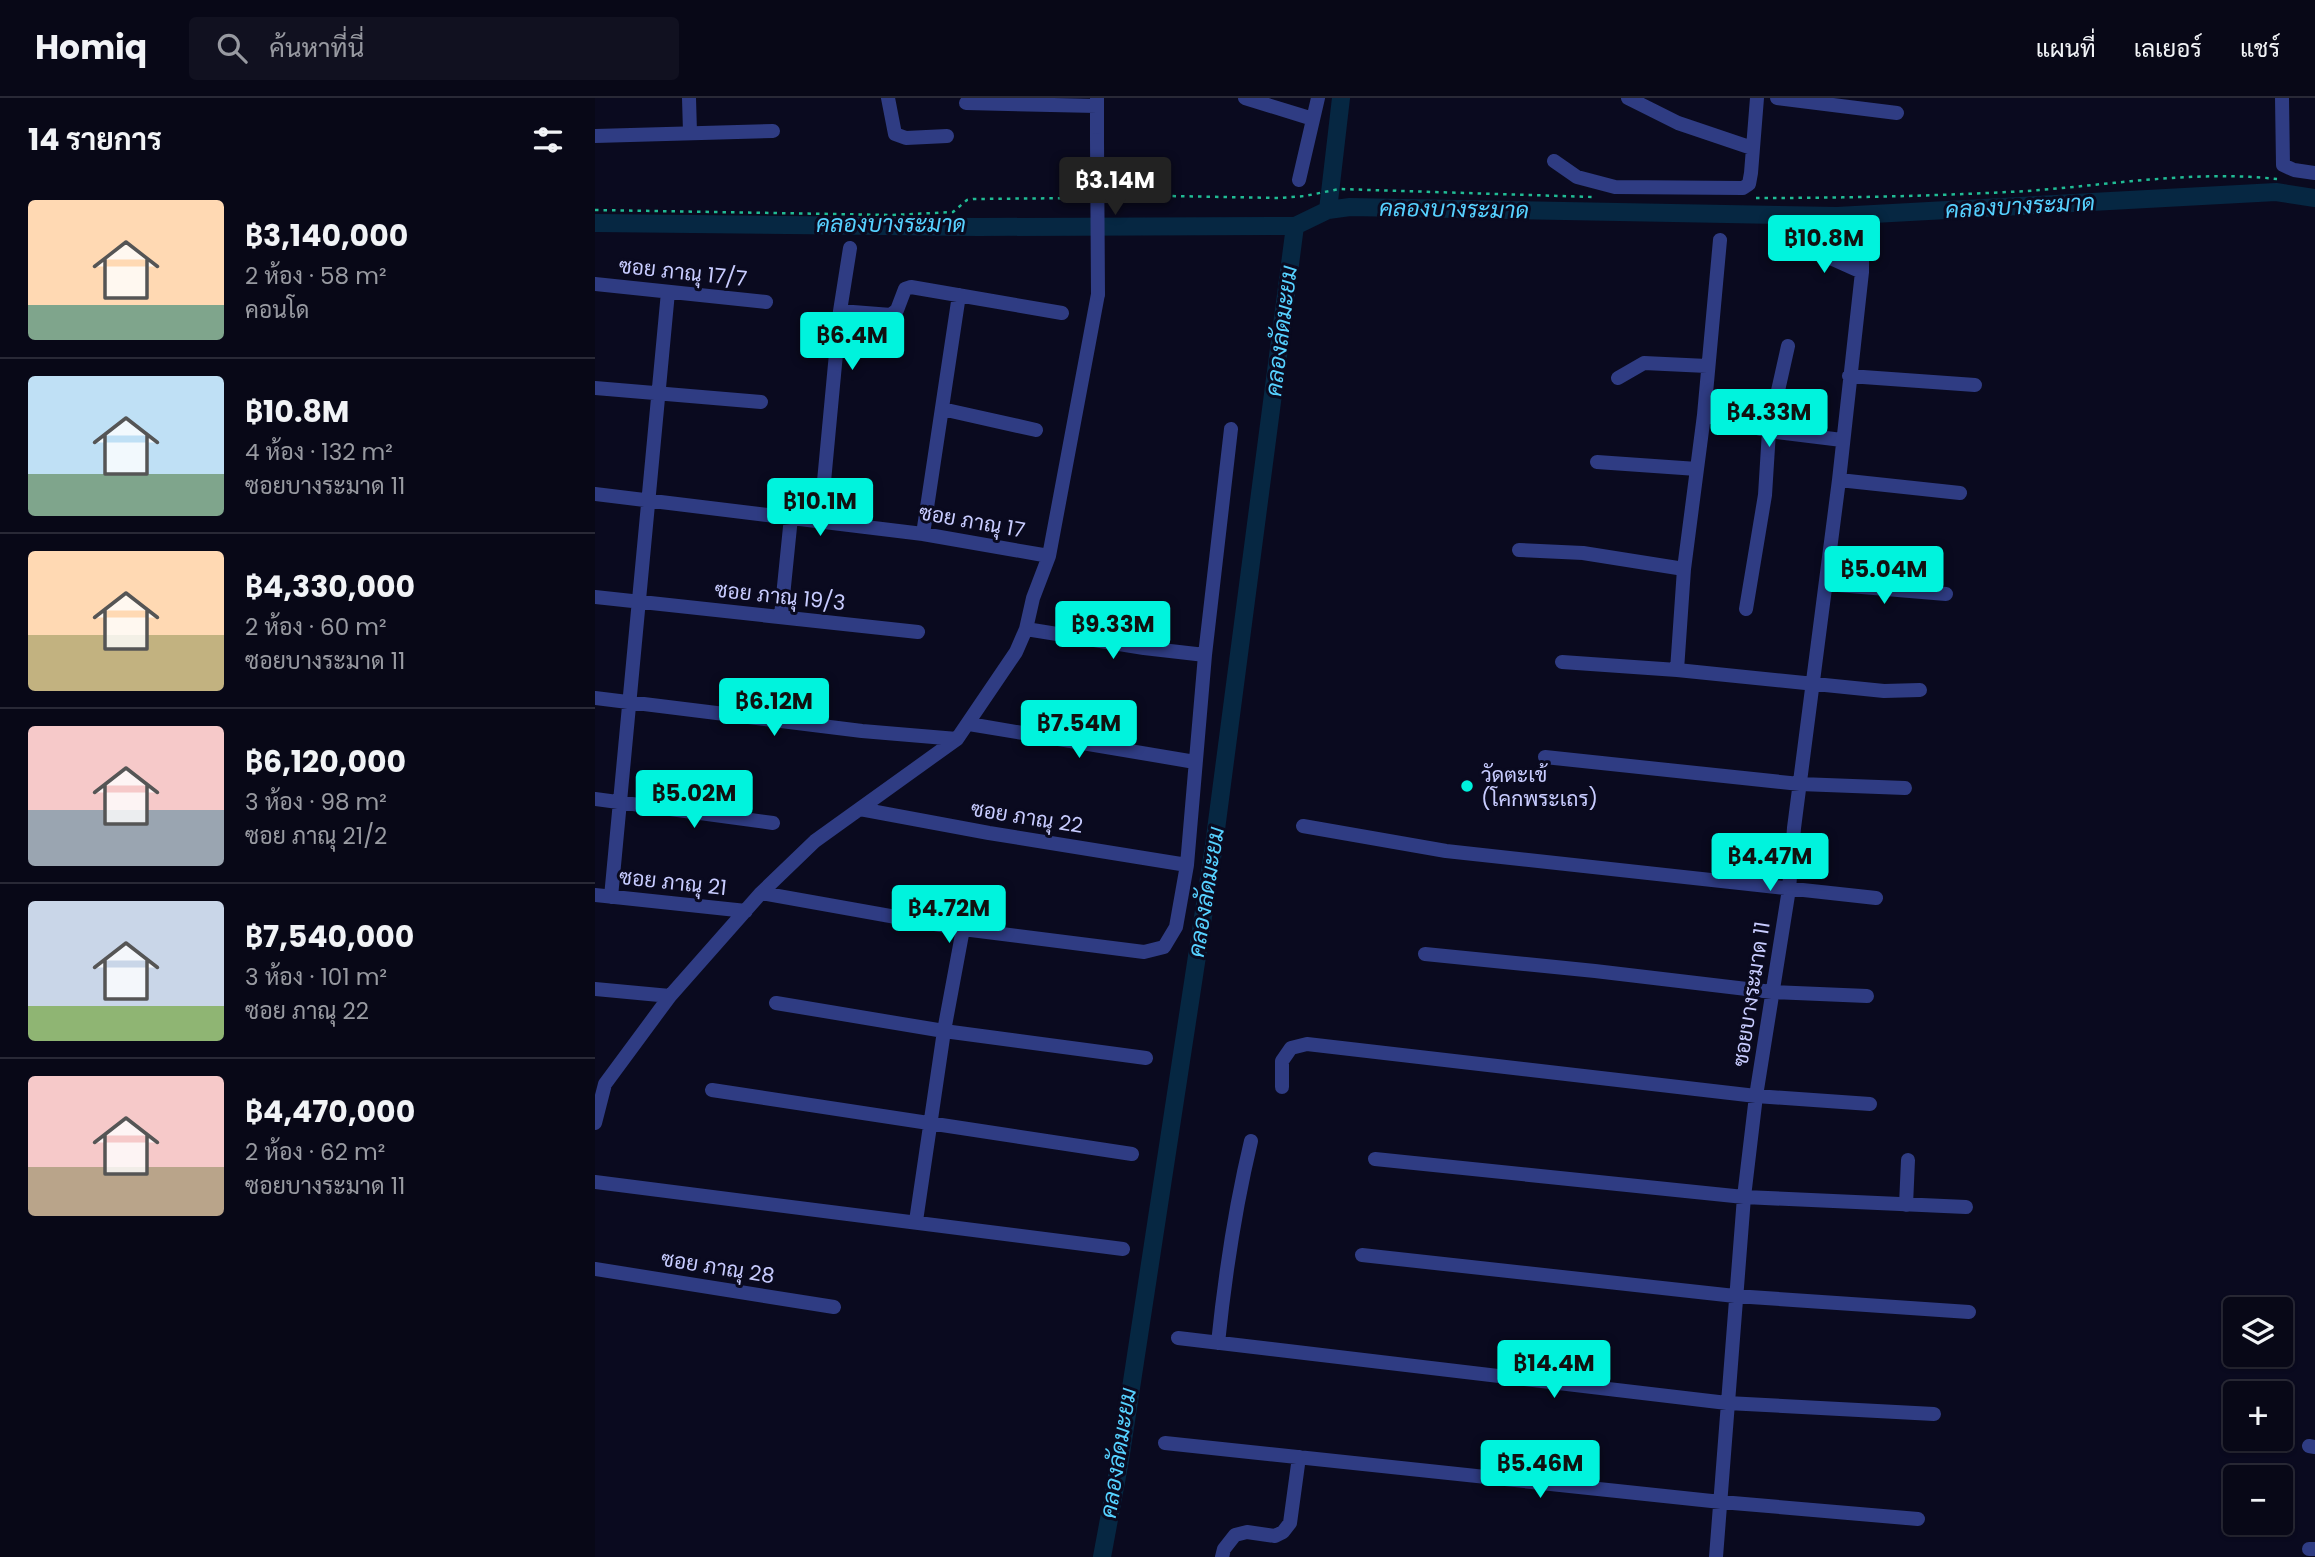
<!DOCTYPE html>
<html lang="th">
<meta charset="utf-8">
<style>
body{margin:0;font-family:Poppins,Sarabun,sans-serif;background:#111120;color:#f1f3f6;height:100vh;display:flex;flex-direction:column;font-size:26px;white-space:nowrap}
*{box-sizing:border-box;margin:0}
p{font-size:23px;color:#989aa1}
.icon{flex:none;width:38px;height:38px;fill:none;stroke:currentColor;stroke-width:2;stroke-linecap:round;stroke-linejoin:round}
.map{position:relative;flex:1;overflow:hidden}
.details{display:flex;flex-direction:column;background:#080817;width:595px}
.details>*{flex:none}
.buttons{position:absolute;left:1628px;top:1199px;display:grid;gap:14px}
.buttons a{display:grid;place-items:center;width:70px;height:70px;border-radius:7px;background:#080817;box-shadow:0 2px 5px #0004,0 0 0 2px #292936;font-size:35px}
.price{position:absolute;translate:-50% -60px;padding:0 16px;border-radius:7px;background:#00f3dd;color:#111;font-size:23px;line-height:46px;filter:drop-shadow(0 2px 4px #0008)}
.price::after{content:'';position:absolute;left:50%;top:42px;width:21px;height:16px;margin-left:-10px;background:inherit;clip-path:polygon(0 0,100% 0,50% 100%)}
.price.on{background:#222;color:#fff}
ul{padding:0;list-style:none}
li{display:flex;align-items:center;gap:21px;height:175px;padding:0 28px}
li+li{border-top:2px solid #292936}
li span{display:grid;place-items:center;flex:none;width:196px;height:140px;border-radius:7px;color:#555}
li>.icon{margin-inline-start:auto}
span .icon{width:84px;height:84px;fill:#fffc;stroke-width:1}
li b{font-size:30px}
h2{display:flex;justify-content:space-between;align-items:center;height:84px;padding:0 28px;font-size:30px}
header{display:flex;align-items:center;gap:42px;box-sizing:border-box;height:98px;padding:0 35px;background:#080817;border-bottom:2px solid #292936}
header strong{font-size:33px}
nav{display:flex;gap:38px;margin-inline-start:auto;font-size:24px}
.search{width:490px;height:63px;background:#111120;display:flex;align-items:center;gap:18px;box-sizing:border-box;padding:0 24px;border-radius:7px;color:#989aa1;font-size:26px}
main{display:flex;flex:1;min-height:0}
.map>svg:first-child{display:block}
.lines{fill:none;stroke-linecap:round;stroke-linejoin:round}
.canal{stroke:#062742;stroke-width:18}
.path{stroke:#20bb94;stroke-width:2.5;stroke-dasharray:3.5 5;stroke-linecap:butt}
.street{stroke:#2f3c83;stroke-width:14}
.street-bridge{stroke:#2f3c83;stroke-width:14}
.poi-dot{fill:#00f3dd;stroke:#0a0a1f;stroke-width:2.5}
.labels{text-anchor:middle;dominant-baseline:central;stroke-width:6;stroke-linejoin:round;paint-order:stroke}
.street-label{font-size:21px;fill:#c8ccff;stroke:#0a0a1f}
.poi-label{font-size:21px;fill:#c8ccff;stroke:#0a0a1f;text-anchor:start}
.water-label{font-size:23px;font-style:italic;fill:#56d1ff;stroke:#0a0a1f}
</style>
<header>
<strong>Homiq</strong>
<div class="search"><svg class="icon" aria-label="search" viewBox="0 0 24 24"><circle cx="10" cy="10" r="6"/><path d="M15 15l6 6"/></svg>ค้นหาที่นี่</div>
<nav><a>แผนที่</a><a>เลเยอร์</a><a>แชร์</a></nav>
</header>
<main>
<section class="details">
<h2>14 รายการ<svg class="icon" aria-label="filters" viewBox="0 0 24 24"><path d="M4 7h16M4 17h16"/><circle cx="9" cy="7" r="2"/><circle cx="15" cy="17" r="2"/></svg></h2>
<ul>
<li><span style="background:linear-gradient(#ffd9b3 75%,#7fa58c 0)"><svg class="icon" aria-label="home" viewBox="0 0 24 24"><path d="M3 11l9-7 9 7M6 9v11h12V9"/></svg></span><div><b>฿3,140,000</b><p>2 ห้อง · 58 m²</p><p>คอนโด</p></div></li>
<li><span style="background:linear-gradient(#bfe0f5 70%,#7fa58c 0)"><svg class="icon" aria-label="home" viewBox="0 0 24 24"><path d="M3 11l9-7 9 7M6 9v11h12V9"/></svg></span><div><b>฿10.8M</b><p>4 ห้อง · 132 m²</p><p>ซอยบางระมาด 11</p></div></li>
<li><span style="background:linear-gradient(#ffd9b3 60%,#c2b280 0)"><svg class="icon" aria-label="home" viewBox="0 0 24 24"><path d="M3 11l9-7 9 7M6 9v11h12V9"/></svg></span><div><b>฿4,330,000</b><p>2 ห้อง · 60 m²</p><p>ซอยบางระมาด 11</p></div></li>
<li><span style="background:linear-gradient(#f6c9c9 60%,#9aa5b1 0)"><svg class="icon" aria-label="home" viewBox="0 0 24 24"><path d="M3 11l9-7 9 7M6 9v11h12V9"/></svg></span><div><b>฿6,120,000</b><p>3 ห้อง · 98 m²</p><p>ซอย ภาณุ 21/2</p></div></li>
<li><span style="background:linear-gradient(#c9d6e8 75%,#8fb573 0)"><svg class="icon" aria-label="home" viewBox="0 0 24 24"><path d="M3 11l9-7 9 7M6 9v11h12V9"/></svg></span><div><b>฿7,540,000</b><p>3 ห้อง · 101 m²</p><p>ซอย ภาณุ 22</p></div></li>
<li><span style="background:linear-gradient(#f6c9c9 65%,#b9a48a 0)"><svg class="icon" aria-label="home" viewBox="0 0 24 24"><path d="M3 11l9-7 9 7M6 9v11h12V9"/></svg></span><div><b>฿4,470,000</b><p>2 ห้อง · 62 m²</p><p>ซอยบางระมาด 11</p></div></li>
</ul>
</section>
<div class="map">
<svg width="1720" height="1459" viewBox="0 0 1720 1459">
<rect width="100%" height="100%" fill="#0a0a1f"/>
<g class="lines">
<!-- canal -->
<path class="canal" d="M733,112L746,0
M0,125L383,129L700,128L733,112L755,109L1242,118L1681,94L1720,100
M507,1459L525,1362L619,747L700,128"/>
<!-- path -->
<path class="path" d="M518,97L685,100L710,98L744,91L997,99
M1161,100C1251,100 1342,98 1432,93C1515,87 1599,72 1682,81
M0,112L297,117L358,114L372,102L378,101L487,100"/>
<!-- street -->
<path class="street" d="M94,0L95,34
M293,0L300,36L311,40L352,38
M650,0L718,21
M1033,0L1083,25L1157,50
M1182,0L1302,15
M1687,0L1688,67L1699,72L1720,75
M502,1V42
M371,5L502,8
M0,38L178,33
M959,63L982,79L1020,89L1148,90L1154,86L1156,75L1162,0
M704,82L723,0
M1125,142L1109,317L1089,471L1082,572L1289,593L1325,592
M1210,145L1238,161L1267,174
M0,186L171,204
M245,213L296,217L302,212L310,191L316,189L467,215
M1254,278L1380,287
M1023,280L1049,265L1112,268
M0,290L166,304
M347,311L441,332
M1109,317L1174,333L1247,342
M1002,364L1102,371
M1244,382L1365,395
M228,394L245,213L255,150
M0,396L328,436L454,458
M328,436L364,197
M924,452L988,455L1089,471
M1231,486L1351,496
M0,499L323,534
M1151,511L1170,397L1174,333L1193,248
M186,518L196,419
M431,531L549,550L610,557
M967,564L1082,572
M0,600L267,633L362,641
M374,626L600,664
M950,659L1205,686L1310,690
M0,701L178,725
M265,711L394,735L592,767
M708,728L851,753L1281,800
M166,795L368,831L549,854L569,849L581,829L592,767L610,557L636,331
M0,797L151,813
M16,799L73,194
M830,856L1000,873L1177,894L1272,898
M0,891L75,898
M181,905L349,933L551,960
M687,989V963L696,950L712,946L1161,998L1275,1006
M117,992L537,1056
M0,1025L10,986L75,898L166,795L220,743L362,641L421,554L431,531L438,500L454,458L503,196
M780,1061L1149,1099L1371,1109
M0,1084L528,1151
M1311,1107L1313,1062
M321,1123L349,933L368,831
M767,1157L1140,1198L1374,1214
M0,1171L239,1209
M583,1240L1132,1305L1339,1316
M623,1245C630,1177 640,1110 656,1043
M570,1345L1126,1404L1323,1421
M1714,1348L1720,1349
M1714,1451H1720
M627,1459L629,1451L640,1437L652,1434L680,1438L688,1434L695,1425L704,1359
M1121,1459L1149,1099L1161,998L1194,791L1199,730L1244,382L1267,174V133"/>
<!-- street-bridge -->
<path class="street-bridge" d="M502,42L503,196"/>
</g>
<!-- markers -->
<circle class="poi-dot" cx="872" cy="688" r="7"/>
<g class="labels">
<!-- street labels -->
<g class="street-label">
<text transform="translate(88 174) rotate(6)">ซอย ภาณุ 17/7</text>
<text transform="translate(377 423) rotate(10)">ซอย ภาณุ 17</text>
<text transform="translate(185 498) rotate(6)">ซอย ภาณุ 19/3</text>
<text transform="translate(432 719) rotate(9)">ซอย ภาณุ 22</text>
<text transform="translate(78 784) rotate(6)">ซอย ภาณุ 21</text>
<text transform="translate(1156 896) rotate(-81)">ซอยบางระมาด 11</text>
<text transform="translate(123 1169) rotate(9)">ซอย ภาณุ 28</text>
</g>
<!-- poi labels -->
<g class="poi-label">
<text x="886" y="676">วัดตะเข้<tspan x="886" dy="24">(โคกพระเถร)</tspan></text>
</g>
<!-- water labels -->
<g class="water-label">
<text transform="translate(1425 108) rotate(-3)">คลองบางระมาด</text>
<text transform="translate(859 111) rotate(1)">คลองบางระมาด</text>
<text x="296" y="126">คลองบางระมาด</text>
<text transform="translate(686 233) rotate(-83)">คลองลัดมะยม</text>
<text transform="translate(611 794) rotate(-81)">คลองลัดมะยม</text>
<text transform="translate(523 1355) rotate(-81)">คลองลัดมะยม</text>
</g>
</g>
</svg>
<div class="buttons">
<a><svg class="icon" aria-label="layers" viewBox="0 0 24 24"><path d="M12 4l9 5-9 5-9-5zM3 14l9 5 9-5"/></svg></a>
<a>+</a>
<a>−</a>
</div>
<b class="price on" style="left:520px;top:119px">฿3.14M</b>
<b class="price" style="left:1229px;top:177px">฿10.8M</b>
<b class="price" style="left:257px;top:274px">฿6.4M</b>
<b class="price" style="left:1174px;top:351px">฿4.33M</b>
<b class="price" style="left:225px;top:440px">฿10.1M</b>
<b class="price" style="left:1289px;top:508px">฿5.04M</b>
<b class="price" style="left:518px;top:563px">฿9.33M</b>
<b class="price" style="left:179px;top:640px">฿6.12M</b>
<b class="price" style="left:484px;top:662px">฿7.54M</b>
<b class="price" style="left:99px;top:732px">฿5.02M</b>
<b class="price" style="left:1175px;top:795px">฿4.47M</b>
<b class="price" style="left:354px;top:847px">฿4.72M</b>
<b class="price" style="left:959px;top:1302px">฿14.4M</b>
<b class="price" style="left:945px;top:1402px">฿5.46M</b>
</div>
</main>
